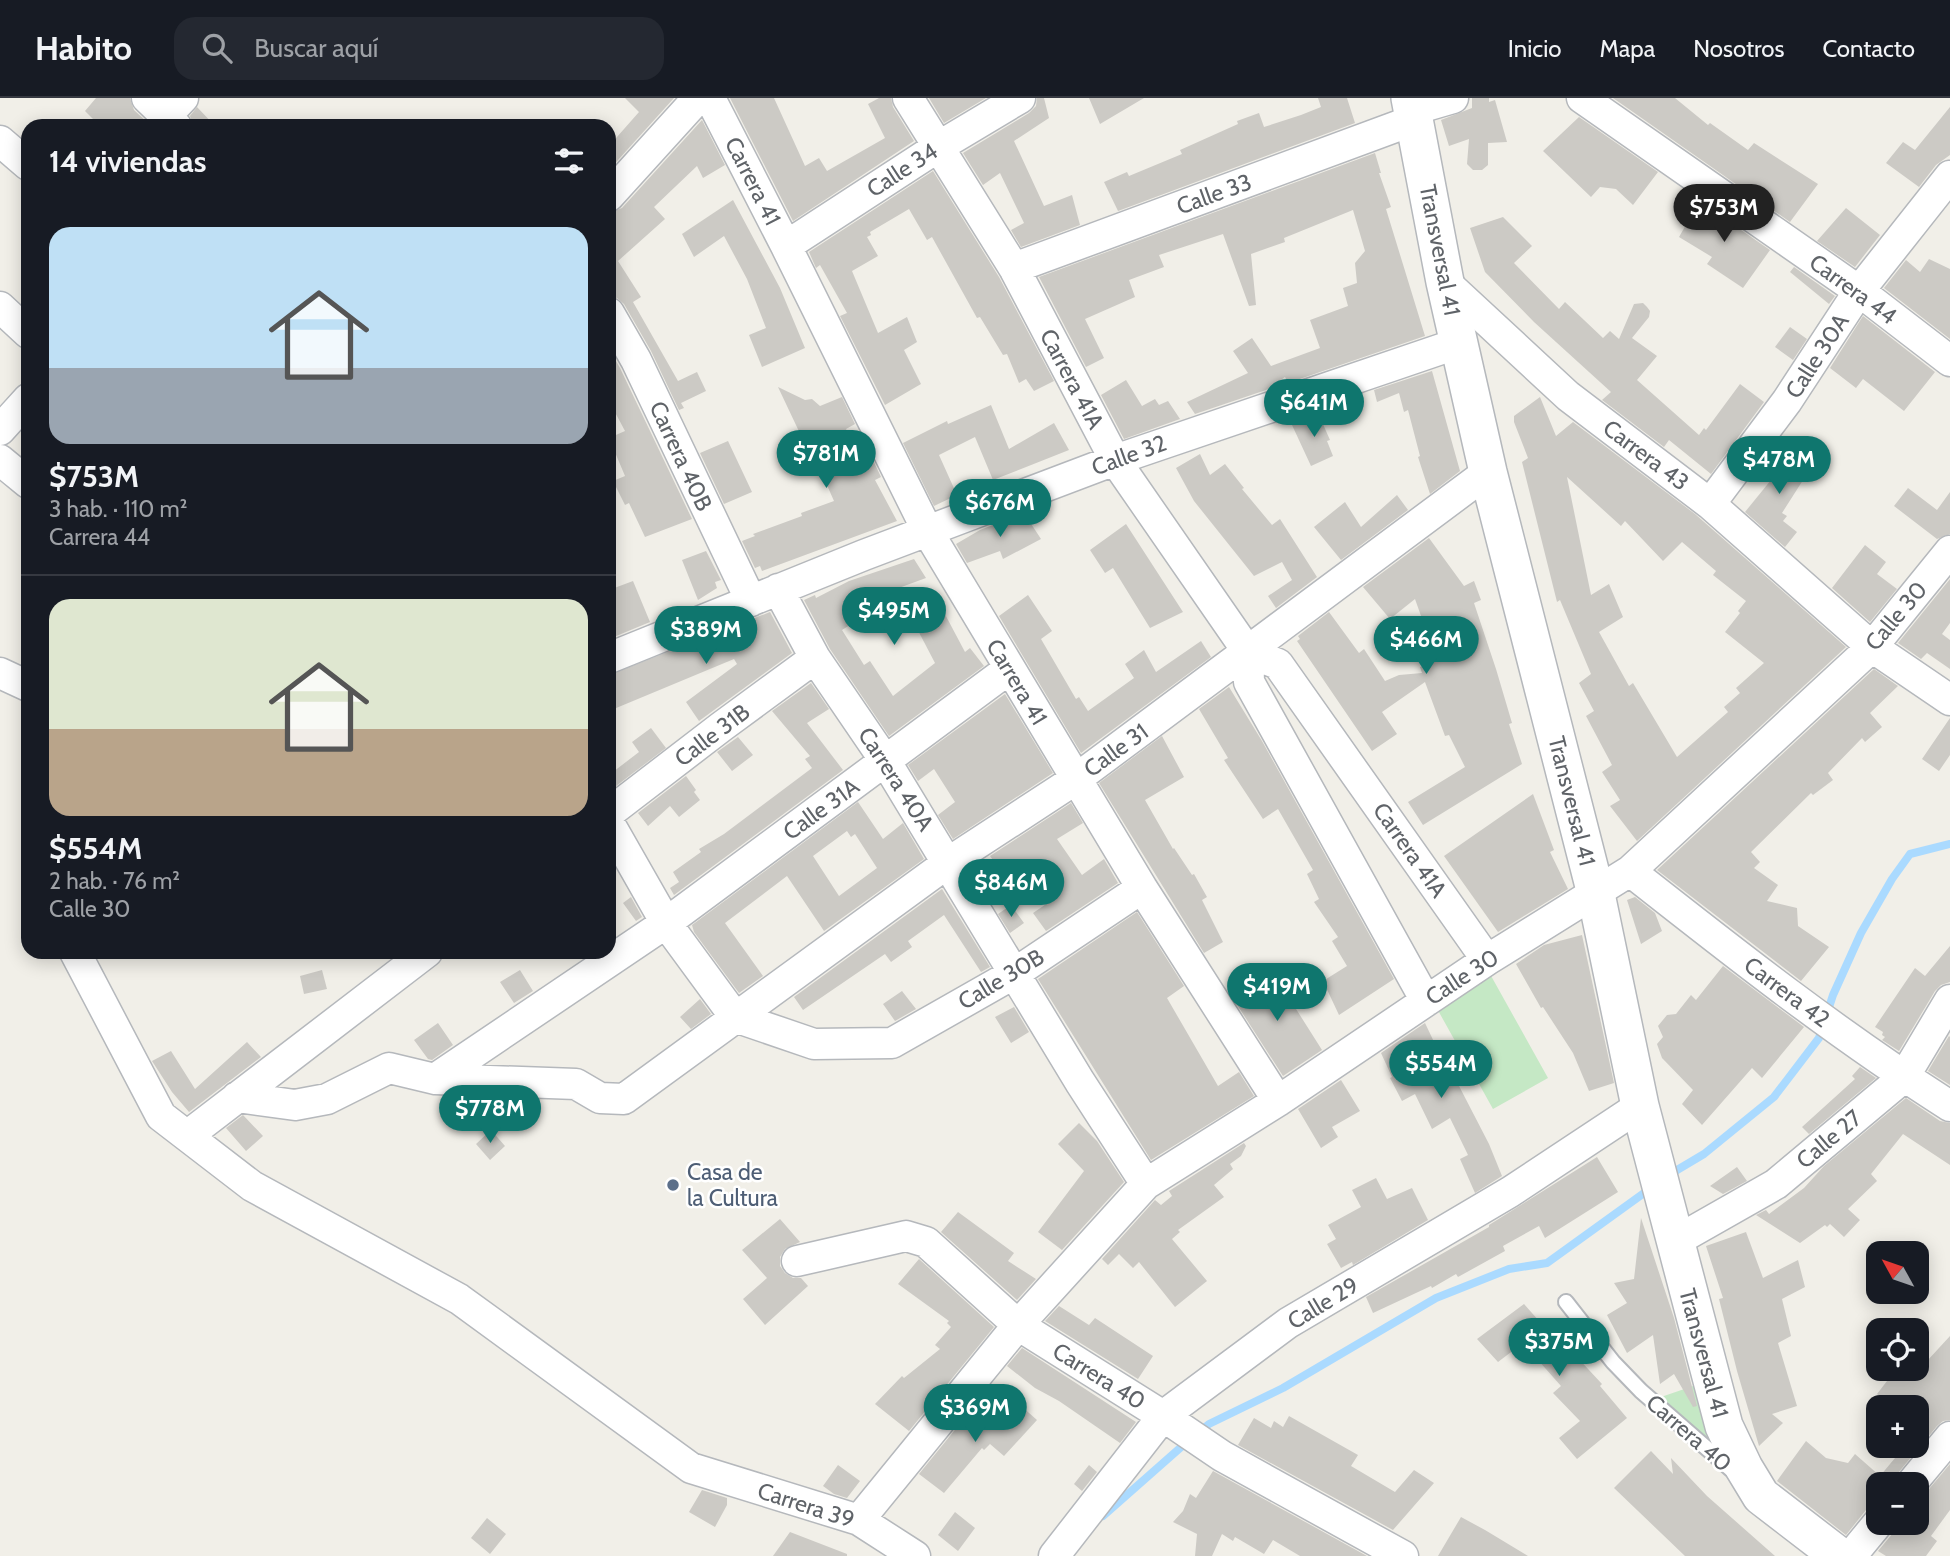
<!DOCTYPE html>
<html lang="es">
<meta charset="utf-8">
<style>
body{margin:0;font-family:Cabin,sans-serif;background:#242831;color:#f1f3f6;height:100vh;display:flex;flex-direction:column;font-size:26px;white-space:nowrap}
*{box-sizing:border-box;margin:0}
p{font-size:23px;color:#9ea1a6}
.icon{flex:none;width:38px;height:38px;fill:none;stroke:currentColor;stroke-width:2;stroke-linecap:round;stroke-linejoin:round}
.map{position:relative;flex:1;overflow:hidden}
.sheet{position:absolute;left:21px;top:21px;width:595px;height:840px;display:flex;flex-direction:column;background:#171b24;border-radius:21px;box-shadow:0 4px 18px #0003}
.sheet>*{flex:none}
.needle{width:46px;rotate:310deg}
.fabs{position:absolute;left:1866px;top:1143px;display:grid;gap:14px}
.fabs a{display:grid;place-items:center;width:63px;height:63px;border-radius:14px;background:#171b24;box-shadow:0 4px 18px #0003;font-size:35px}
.price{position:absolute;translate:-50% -60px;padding:0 16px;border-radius:24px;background:#0f766e;color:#fff;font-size:23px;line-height:46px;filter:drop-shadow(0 2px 4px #0008)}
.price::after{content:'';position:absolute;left:50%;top:42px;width:21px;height:16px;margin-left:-10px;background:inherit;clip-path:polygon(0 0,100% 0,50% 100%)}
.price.active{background:#222;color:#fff}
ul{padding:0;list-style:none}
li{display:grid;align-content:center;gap:14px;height:371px;padding:0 28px}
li+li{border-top:2px solid #363941}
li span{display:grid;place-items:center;height:217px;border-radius:21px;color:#555}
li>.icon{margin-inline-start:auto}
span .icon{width:126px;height:126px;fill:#fffc;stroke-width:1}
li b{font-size:30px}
h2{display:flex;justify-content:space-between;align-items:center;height:84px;padding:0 28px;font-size:30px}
header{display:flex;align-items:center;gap:42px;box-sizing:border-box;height:98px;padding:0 35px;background:#171b24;border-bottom:2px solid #363941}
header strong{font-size:33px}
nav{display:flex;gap:38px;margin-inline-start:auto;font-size:24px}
.search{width:490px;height:63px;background:#242831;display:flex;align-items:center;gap:18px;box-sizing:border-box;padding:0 24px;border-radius:21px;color:#9ea1a6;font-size:26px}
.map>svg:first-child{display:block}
.green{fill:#c5e8c5}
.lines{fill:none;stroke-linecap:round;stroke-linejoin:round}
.stream{stroke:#aadaff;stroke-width:8}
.building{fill:#cccac5;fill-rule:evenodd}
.service-casing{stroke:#b5b8bc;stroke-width:18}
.minor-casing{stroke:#b5b8bc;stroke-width:33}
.tertiary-casing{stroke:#b5b8bc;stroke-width:40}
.service{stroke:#fff;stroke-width:14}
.minor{stroke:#fff;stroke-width:30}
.tertiary{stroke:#fff;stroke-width:37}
.service-dot{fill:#5c6f8a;stroke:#fff;stroke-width:2.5}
.labels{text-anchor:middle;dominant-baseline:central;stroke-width:5;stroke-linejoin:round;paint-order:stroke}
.street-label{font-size:23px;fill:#5f6368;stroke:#fff}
.service-label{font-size:23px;fill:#4e5e75;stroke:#fff;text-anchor:start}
</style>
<header>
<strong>Habito</strong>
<div class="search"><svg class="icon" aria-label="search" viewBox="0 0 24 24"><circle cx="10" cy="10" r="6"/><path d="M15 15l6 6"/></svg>Buscar aquí</div>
<nav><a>Inicio</a><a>Mapa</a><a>Nosotros</a><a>Contacto</a></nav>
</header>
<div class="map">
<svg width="1950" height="1458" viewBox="0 0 1950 1458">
<rect width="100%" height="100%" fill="#f1efe8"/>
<!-- green -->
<path class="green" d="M1490,876L1548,980L1493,1011L1435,907Z
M1696,1287L1717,1348L1680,1318L1661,1299Z"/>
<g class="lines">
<!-- stream -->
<path class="stream" d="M1667,1078L1704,1056L1774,999L1819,940L1833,897L1861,835L1892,781L1910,756L1950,746
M1198,1335L1209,1326L1283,1290L1436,1200L1509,1171L1547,1165L1651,1090
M1103,1418L1188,1343"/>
</g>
<!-- building -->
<path class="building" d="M96,0H130L134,12L151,28H100L85,13Z
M625,0H674L609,72V48L639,14Z
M730,0H774L805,68L819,60L827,73L885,40L868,6L879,0H891L893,9L914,43L793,123Z
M929,0H986L944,25Z
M1037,0H1044L1049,20L1014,43L1044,108L1072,97L1080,127L1021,149L1011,132L1024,125L1000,75L983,87L963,55L1029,15L1036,8Z
M1089,0H1144L1100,26Z
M1318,0H1347L1355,25L1118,113L1104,84L1127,74L1129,78L1182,56L1180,52L1238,26L1237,23L1259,15L1264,29L1301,17L1321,9Z
M1472,0H1489V4L1495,2L1507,44L1488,45V67L1482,72H1473L1467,66L1469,41L1449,48L1441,22L1472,10Z
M1613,0H1675L1708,27L1710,25L1748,52L1754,45L1818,86L1790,124Z
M197,9L215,28H193L190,18Z
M1950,9V57L1936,67L1919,89L1886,65L1903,44L1915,52Z
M1579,19L1658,74L1633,107L1616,91L1600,89L1591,99L1543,53Z
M702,22L725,67L703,80L697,68L654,109L665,121L618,163L641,199L633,204L678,283L697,274L706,293L681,305L684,310L679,312L651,253L624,206L617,200L609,198V115L622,110Z
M1375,55L1381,75H1379L1391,109L1386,111L1425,238L1288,285L1285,279L1266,292L1195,316L1187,304L1248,275L1233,253L1252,240L1271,268L1320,250L1310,222L1348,208L1343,190L1357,185L1355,165L1365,153L1353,112L1284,140L1285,144L1251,156L1256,207L1249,208L1223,136L1159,157L1164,169L1129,182L1135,199L1085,221L1104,260L1086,269L1039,179Z
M933,73L999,179L1054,283L1034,293L1026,281L1019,285L1007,256L1003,257L980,219L977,220L932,139L927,142L909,111L870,134L871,137L867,139L878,158L852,173L878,235L907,219L917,244L904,252L921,286L885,307L840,218L847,215L820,167L816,170L809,154Z
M733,102L780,190L805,250L762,269L749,237L766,230L747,181L724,138L694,159L682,136Z
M1699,103L1770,152L1743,190L1707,166L1712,159L1679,139L1687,125L1684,124Z
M1846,110L1880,137L1855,169L1817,143Z
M1503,119L1532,148L1514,165L1559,211L1565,204L1603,240L1610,233L1619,241L1634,206L1643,205L1647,209L1650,213L1649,219L1632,240L1657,258L1637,282L1699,337L1704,330L1706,332L1740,286L1764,304L1711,376L1669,342L1664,349L1602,302L1611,294L1534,224L1485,174L1470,130Z
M1929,161L1950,171V241L1884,190L1906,162L1920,174Z
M1794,169L1835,198L1829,206L1790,174Z
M1863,218L1935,274L1904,313L1863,281L1856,290L1830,270Z
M1790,229L1807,241L1793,262L1775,249Z
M609,251L620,270L692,421L645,439L629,405L625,407L613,383L625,378L609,340L625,333L609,303Z
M1432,273L1460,373L1430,396L1418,359L1420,358L1408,312L1404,314L1399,295L1377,304L1374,292Z
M1126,282L1142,308L1155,301L1159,307L1168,303L1180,321L1124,341L1101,297Z
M778,289L805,302L812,301L820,308L842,299L855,326L846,331L862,365L872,360L881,379L875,382L897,423L762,473L760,468L755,470L742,443L755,438L753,436L802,418L801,415L834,403L807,342L804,344Z
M1540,299L1556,338L1573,324L1695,416L1846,549L1637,743L1610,708L1620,702L1602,674L1612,667L1586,618L1594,613L1579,585L1591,576L1560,502L1557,504L1522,364L1528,360L1514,324V318ZM1567,379L1621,428L1625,423L1663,463L1682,444L1716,473L1713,477L1746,503L1738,513L1740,515L1725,534L1764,565L1736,590L1740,595L1724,609L1728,614L1677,659L1633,585L1629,588L1599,534L1623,519L1609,486L1591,497Z
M991,307L1009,351L1054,325L1069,352L993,382L975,339L939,357L957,397L934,408L903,345L947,323L948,326Z
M1318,315L1330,342L1327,343L1333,358L1311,368L1292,327Z
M728,343L752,394L724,406L700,355Z
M1787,350L1812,368L1782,415L1787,418L1783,423L1797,434L1785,449L1745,414L1771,382L1765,378Z
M1200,356L1210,377L1225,366L1244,390L1242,391L1272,427L1280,421L1317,479L1276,510L1268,498L1292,482L1282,464L1254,478L1194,403L1176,370Z
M1908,390L1937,412L1950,394V436L1937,441L1894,408Z
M1397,397L1408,412L1341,462L1314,429L1345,404L1361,429Z
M1024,415L1041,441L1003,461L1000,453L967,465L956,446L980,432Z
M1126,426L1183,514L1150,530L1113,470L1105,475L1090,452Z
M1429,440L1464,488L1474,483L1481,502L1474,505L1496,571L1512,625L1509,626L1522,666L1423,727L1408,704L1465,669L1449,637L1445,638L1425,584L1382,614L1397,636L1372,653L1297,543L1300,541L1298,538L1329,514L1359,555L1364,551L1385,583L1399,577L1422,575L1420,569L1437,563L1415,501L1390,521L1363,489Z
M1865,447L1886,464L1877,476L1897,491L1870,524L1832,490Z
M706,453L721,482L715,484L717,490L698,502L682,462Z
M914,461L926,480L844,510L853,525L842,532L864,567L870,563L893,598L935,565L912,521L939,505L965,554L970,550L984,568L889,638L830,551L804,502L815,497L816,500L849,483Z
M1950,481V525L1942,536L1950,542V571L1927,555L1921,561L1898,545Z
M633,483L650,524L609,541V492Z
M1028,497L1052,533L1041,541L1076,601L1079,599L1088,613L1134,580L1125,566L1144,552L1156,574L1201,543L1211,559L1081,655L999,518Z
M770,514L792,555L699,623L686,604L737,566L734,561L609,613V577Z
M1874,571L1898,588L1870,615L1882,629L1865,644L1862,640L1828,675L1833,682L1813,697L1811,695L1751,754L1760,764L1754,770L1778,787L1767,803L1797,810L1798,828L1829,849L1801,883L1657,772Z
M811,585L829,611L807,625L843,672L674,797L670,790L679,784L673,774L701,754L699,751L724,736L812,670L805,661L810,658L772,613Z
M1229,589L1262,643L1394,881L1339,917L1323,883L1347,868L1332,843L1338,839L1314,804L1319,801L1307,776L1313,772L1278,711L1263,721L1224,662L1228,660L1199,611Z
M1005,596L1053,675L953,741L938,717L955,704L934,671L918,683L908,667Z
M1950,620V657L1939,673L1922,661Z
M651,630L666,650L616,688L609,677L639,654L632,644Z
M1162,638L1184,679L1145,702L1173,751L1174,750L1192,777L1194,776L1207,799L1202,802L1223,844L1204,855L1099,685Z
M738,639L753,657L732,673L717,654Z
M686,678L696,692L694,694L700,702L679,719L670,708L648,728L638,715Z
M1533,696L1554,752L1550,754L1568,791L1498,834L1444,758Z
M858,704L883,741L903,725L924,761L824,833L787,778L725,825L763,878L739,895L694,834L692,827ZM847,733L851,739L855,736L877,770L839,798L813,758Z
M1071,705L1083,725L1057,741L1082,777L1104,761L1118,785L1046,833L1033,815L1058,798L1040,773L1003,776L990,758Z
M942,791L990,869L981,874L944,817L908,843L912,849L891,864L885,856L803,912L794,899Z
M631,799L642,819L636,823L623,805Z
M1635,799L1655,815L1662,833L1641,846L1627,802Z
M1011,807L1024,825L1010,835L998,816Z
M1137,814L1184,888L1167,900L1218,988L1239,974L1254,998L1151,1062L1038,881Z
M1582,837L1614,985L1589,993L1573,955L1543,909L1541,910L1516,866L1544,847Z
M1950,848V884L1941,887L1935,893L1899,953L1882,942L1885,939L1882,937L1883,934L1875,929L1915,870L1925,878Z
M1723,868L1804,929L1762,980L1752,970L1702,1027L1682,1006L1693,992L1662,960L1657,946L1663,939L1658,928L1667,917L1676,916L1691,897L1696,902Z
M322,872L327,891L304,896L300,878Z
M520,872L533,893L514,905L500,884Z
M1272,873L1322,952L1283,978L1232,899Z
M902,893L916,911L895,923L883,906Z
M700,901L711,916L691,931L680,919Z
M1014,909L1029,934L1011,945L995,919Z
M438,925L453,947L432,962L428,961L414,942Z
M1425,925L1455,988L1458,986L1489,1046L1502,1078L1475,1095L1460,1061L1468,1057L1450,1020L1432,1031L1415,996L1402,1003L1390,980L1392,979L1381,955Z
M1949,938L1950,939V987L1928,973Z
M247,944L261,959L189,1014L172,994L152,963L171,953L195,991Z
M1860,969L1876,980L1809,1036L1802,1029L1855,981L1852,978Z
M1341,982L1360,1013L1332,1029L1338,1039L1321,1050L1298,1011Z
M1906,1000L1940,1023L1950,1025V1067L1903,1036L1871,1076L1877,1083L1848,1111L1860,1122L1844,1139L1830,1126L1827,1129L1825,1127L1800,1145L1756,1117L1766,1112L1769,1116L1804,1090L1824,1068Z
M243,1017L263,1038L246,1053L226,1030Z
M1079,1025L1097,1043L1124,1084L1062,1152L1038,1134L1084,1073L1058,1046Z
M491,1032L505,1048L490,1062L476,1046Z
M1244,1045L1246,1048L1241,1058L1230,1066L1233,1071L1214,1087L1224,1099L1178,1132L1180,1134L1172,1141L1207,1183L1175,1209L1139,1164L1133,1170L1119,1156L1108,1167L1102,1161L1155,1102L1161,1107L1172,1098L1169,1093Z
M1597,1059L1618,1094L1545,1140L1539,1128L1503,1148L1505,1153L1458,1179L1456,1176L1432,1190L1431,1188L1373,1215L1366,1199L1489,1129V1127Z
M1737,1069L1747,1083L1723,1096L1710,1088Z
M1376,1080L1387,1101L1412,1090L1428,1122L1353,1167L1352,1164L1341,1170L1327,1146L1336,1141L1328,1127L1361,1109L1352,1092Z
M958,1114L1014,1155L1008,1163L1036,1181L1017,1202L941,1134Z
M1641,1120L1674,1220L1697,1308L1693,1309L1674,1276L1660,1286L1653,1237L1627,1255L1607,1217L1627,1205L1614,1185L1634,1181Z
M780,1121L800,1144L785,1151L780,1159V1168L785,1175L793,1180H801L808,1188L765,1227L743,1201L767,1180L742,1152Z
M1746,1134L1763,1180L1798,1162L1805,1189L1782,1201L1791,1238L1778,1245L1797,1308L1772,1316L1783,1325L1759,1348L1737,1273L1719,1201L1723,1200L1706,1148Z
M919,1161L994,1229L909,1333L875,1306L902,1278L904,1280L940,1251L935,1247L951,1229L947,1225L949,1223L898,1186Z
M1524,1206L1555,1241L1563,1244L1602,1286L1600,1288L1627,1320L1577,1361L1559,1340L1580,1323L1553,1295L1561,1288L1523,1245L1498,1264L1477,1241Z
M1059,1208L1089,1227L1095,1220L1153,1258L1138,1281L1045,1223Z
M1950,1238V1322L1943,1323L1937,1328L1898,1375L1894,1386H1878V1407L1866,1412L1846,1437L1777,1383L1806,1343L1826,1360L1848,1365L1855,1356L1880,1378L1905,1348H1916V1309H1892L1877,1296L1897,1270H1916V1253L1927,1263Z
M1022,1250L1136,1324L1120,1345L1059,1303L1035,1290L1007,1268Z
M976,1306L1001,1327L1020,1307L1037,1322L1004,1358L990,1346L984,1352L982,1350L944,1395L919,1376Z
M1289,1318L1358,1357L1351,1368L1395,1394L1414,1372L1434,1385L1393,1432L1238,1347L1254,1320L1271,1330L1274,1323L1283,1329Z
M1651,1353L1673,1376L1671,1360L1707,1398L1775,1458H1685L1614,1390Z
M1950,1366V1412L1931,1438L1937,1443L1926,1458H1886L1878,1453L1893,1435L1896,1424H1916V1403L1924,1397Z
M838,1367L860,1383L847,1400L834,1396L823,1388Z
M1089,1367L1097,1374L1082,1393L1074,1386Z
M1213,1373L1367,1458H1300L1273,1442L1264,1456L1235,1439L1233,1443L1222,1436L1212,1458H1195L1197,1436L1173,1424L1183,1413L1190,1396L1196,1400Z
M702,1392L727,1400V1407L715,1429L689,1414Z
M955,1414L975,1430L958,1453L938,1437Z
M1461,1419L1485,1432L1528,1458H1438Z
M487,1420L506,1436L490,1456L471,1440Z
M790,1434L847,1456V1458H773Z"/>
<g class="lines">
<!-- service casing -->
<g class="service-casing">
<path id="service" d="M1566,1204L1613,1264L1641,1293L1734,1374"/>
</g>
<!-- minor casing -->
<g class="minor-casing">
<path id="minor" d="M147,0L176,28
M710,0L786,148L928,434L1142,790L1278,1003
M908,0L1014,170L1115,362L1248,554L1249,584L1426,903
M1582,0L1859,193L1950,263
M1412,12L1453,0
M166,18L183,0
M0,43L28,67
M609,98L698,0
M786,148L938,49L1020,0
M1014,170L1414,22
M1445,184L1568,298L1710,406L1872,549L1950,602
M0,209L28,235
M609,215L636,262L751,503
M0,332L28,301
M0,362L28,385
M1710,406L1787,303L1859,193L1950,78
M778,491L815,560L886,664L1080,984L1146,1086
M1248,554L1278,566L1487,862
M609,560L864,457L1115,362L1459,245
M0,575L28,588
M609,715L721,629L815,560
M609,725L666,825L735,919L814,946L892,945L1015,875L1142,790
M1630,773C1734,855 1838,937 1950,1008
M75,854L161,1018L252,1088L459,1201L691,1370L859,1422L915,1458
M435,981L666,825L1009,571
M237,999L295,1007L327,1001L389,970L435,981L576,986L600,1000L624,1001L949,764L1076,681L1488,374
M187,1038L427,854
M1674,1144L1776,1086L1904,979L1950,902
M797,1163L906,1138L926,1144L1018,1227L1163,1318L1222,1358L1403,1458
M1911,1386L1950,1339
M859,1422L1018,1227L1146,1086L1278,1003L1487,862L1630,773L1872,549L1950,453
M1054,1458L1163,1318L1288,1225L1510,1094L1640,1008
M1851,1458L1879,1424"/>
</g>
<!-- tertiary casing -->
<g class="tertiary-casing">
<path id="tertiary" d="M1410,0L1445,184L1488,374L1596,796L1640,1008L1724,1328L1744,1370L1761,1398L1839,1458"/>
</g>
<!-- service -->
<use href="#service" class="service"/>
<!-- minor -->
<use href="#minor" class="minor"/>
<!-- tertiary -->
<use href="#tertiary" class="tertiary"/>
</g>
<!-- markers -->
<circle class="service-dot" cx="673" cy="1087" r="7"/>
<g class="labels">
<!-- street labels -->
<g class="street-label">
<text transform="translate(902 72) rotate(-33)">Calle 34</text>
<text transform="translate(753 83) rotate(63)">Carrera 41</text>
<text transform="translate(1214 96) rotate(-20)">Calle 33</text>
<text transform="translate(1440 152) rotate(79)">Transversal 41</text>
<text transform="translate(1853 191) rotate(36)">Carrera 44</text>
<text transform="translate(1817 258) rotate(-57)">Calle 30A</text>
<text transform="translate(1072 281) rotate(62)">Carrera 41A</text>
<text transform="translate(1129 357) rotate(-20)">Calle 32</text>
<text transform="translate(1646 357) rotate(37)">Carrera 43</text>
<text transform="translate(681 358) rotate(65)">Carrera 40B</text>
<text transform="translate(1896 518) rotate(-50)">Calle 30</text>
<text transform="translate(1017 584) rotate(59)">Carrera 41</text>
<text transform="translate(712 637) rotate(-37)">Calle 31B</text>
<text transform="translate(1116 652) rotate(-36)">Calle 31</text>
<text transform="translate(896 681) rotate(57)">Carrera 40A</text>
<text transform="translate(1572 703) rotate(76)">Transversal 41</text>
<text transform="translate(821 711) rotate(-36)">Calle 31A</text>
<text transform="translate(1410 752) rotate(55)">Carrera 41A</text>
<text transform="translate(1462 879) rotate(-33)">Calle 30</text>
<text transform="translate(1001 881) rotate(-31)">Calle 30B</text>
<text transform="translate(1787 894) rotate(37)">Carrera 42</text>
<text transform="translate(1829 1041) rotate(-40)">Calle 27</text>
<text transform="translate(1323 1205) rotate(-31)">Calle 29</text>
<text transform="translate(1704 1255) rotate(75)">Transversal 41</text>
<text transform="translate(1099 1278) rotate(32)">Carrera 40</text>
<text transform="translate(1689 1335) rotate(41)">Carrera 40</text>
<text transform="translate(806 1407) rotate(18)">Carrera 39</text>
</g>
<!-- service labels -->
<g class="service-label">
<text x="687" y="1074">Casa de<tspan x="687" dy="26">la Cultura</tspan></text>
</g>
</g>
</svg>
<div class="fabs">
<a><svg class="needle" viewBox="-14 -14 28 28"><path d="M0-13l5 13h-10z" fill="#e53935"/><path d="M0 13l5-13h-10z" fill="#9ea1a6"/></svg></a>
<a><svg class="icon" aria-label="locate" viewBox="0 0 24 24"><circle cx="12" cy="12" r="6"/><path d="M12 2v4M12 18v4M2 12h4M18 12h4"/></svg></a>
<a>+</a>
<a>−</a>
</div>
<b class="price active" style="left:1724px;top:146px">$753M</b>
<b class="price" style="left:1314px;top:341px">$641M</b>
<b class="price" style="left:826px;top:392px">$781M</b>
<b class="price" style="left:1779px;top:398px">$478M</b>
<b class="price" style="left:1000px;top:441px">$676M</b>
<b class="price" style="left:894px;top:549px">$495M</b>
<b class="price" style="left:706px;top:568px">$389M</b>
<b class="price" style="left:1426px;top:578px">$466M</b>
<b class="price" style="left:1011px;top:821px">$846M</b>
<b class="price" style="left:1277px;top:925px">$419M</b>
<b class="price" style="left:1441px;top:1002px">$554M</b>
<b class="price" style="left:490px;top:1047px">$778M</b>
<b class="price" style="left:1559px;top:1280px">$375M</b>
<b class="price" style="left:975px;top:1346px">$369M</b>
<section class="sheet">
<h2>14 viviendas<svg class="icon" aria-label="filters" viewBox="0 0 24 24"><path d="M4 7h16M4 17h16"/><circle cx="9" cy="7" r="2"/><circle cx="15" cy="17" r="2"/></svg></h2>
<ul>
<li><span style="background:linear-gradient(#bfe0f5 65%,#9aa5b1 0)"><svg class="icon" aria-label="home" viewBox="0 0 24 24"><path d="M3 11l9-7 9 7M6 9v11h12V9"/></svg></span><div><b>$753M</b><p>3 hab. · 110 m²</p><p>Carrera 44</p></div></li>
<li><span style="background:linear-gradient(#dfe7d0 60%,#b9a48a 0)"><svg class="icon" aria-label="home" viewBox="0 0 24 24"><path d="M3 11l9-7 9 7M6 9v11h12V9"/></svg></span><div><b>$554M</b><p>2 hab. · 76 m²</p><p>Calle 30</p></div></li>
</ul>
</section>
</div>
